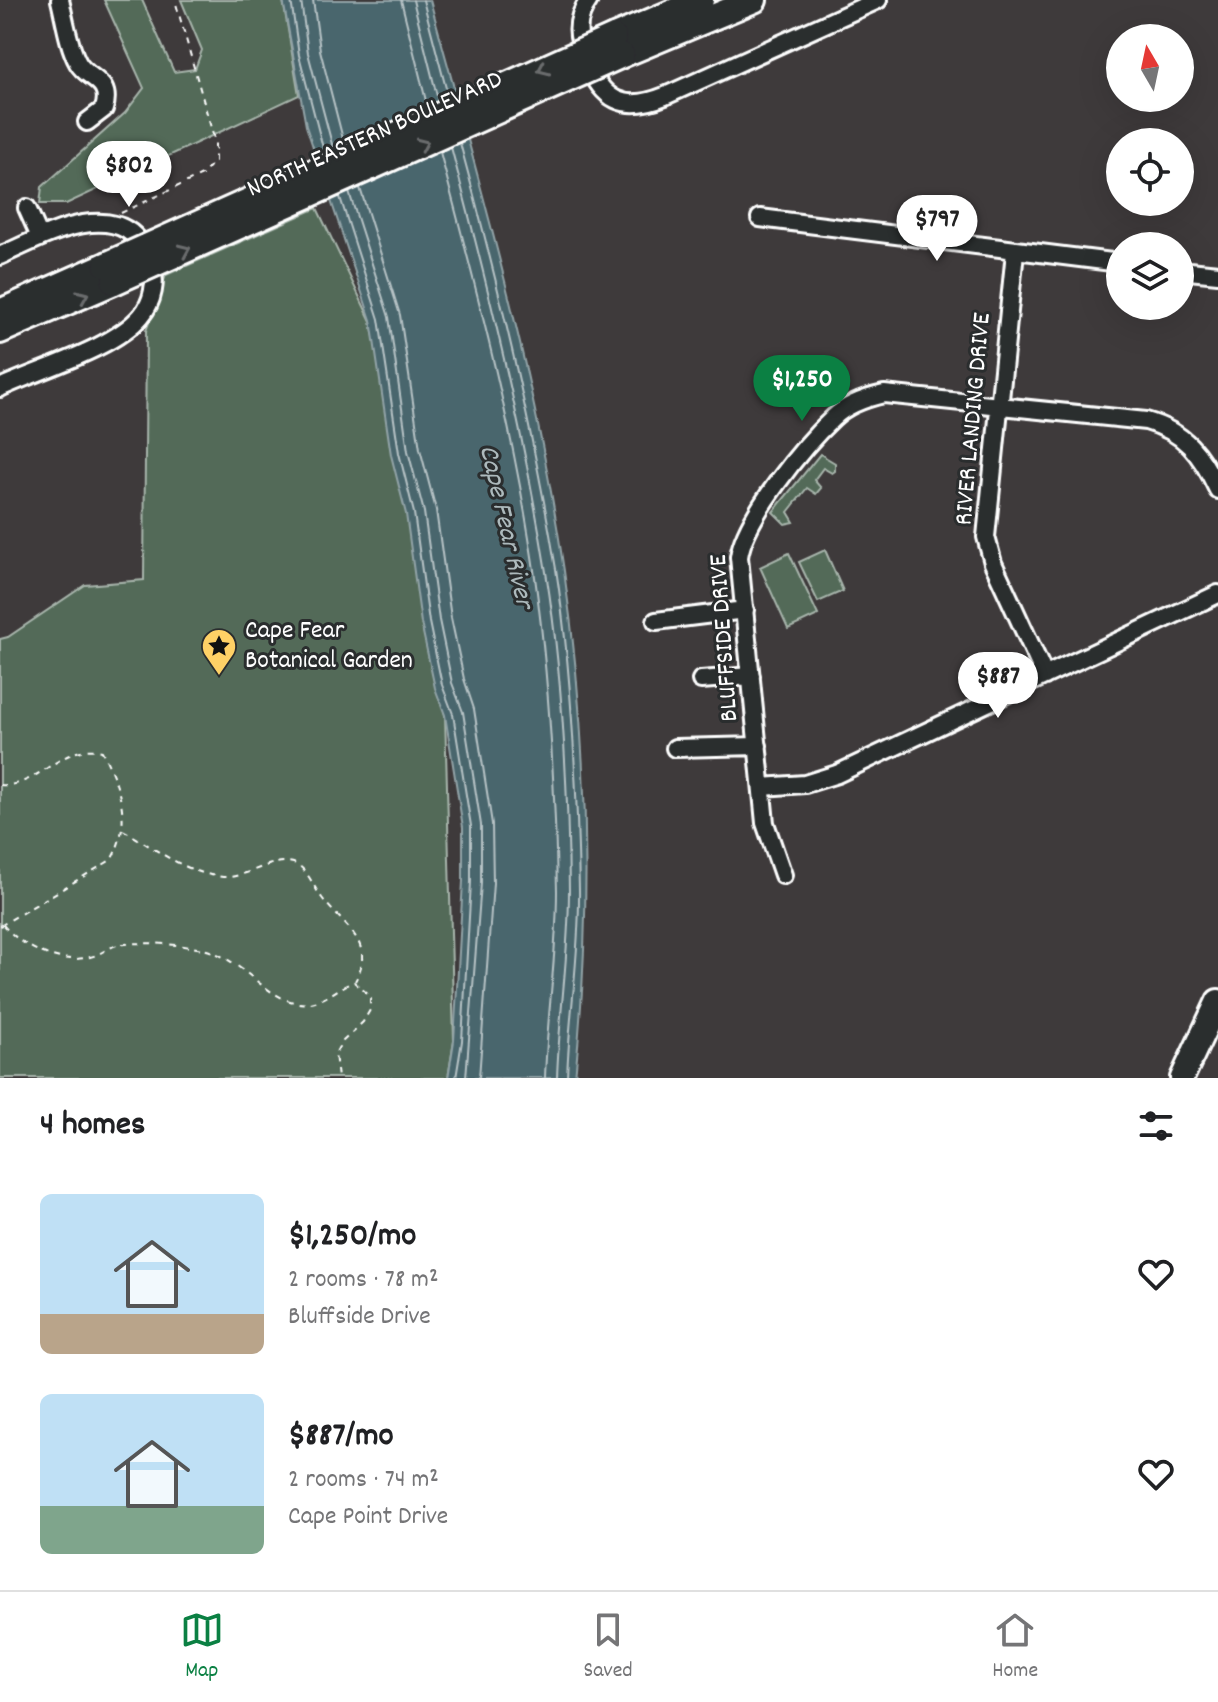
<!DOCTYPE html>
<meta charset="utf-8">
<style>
body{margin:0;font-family:Dekko,sans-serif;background:#f6f6f6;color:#202124;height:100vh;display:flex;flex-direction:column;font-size:30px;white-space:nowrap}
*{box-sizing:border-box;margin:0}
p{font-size:26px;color:#757577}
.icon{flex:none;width:44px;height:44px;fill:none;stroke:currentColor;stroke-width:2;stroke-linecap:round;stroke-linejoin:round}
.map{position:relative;height:1078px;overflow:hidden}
.side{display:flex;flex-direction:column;background:#fff;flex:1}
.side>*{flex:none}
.needle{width:52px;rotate:351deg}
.buttons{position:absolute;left:1106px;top:24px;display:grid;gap:16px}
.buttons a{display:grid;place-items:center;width:88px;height:88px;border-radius:50%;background:#fff;box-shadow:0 8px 32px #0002;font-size:40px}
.price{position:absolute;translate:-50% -68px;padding:0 18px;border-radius:28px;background:#fff;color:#222;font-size:26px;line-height:52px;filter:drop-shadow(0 2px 4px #0008)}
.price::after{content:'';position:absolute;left:50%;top:48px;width:24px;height:18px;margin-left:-12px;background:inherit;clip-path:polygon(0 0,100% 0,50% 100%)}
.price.active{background:#0b8043;color:#fff}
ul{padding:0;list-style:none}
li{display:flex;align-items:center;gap:24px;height:200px;padding:0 40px}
li span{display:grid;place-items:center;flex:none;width:224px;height:160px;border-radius:12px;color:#555}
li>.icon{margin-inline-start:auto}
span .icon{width:96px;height:96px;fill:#fffc;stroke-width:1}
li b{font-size:34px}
h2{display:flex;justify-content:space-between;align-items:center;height:96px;padding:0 40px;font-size:34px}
.dock{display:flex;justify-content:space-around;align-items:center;height:112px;border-top:2px solid #e0e0e0;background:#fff;font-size:22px;color:#757577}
.dock a{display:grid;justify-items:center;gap:4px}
.dock .active{color:#0b8043}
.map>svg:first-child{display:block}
.green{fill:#526b58;stroke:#a8b5ac;stroke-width:2}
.water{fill:#49666d;stroke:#92a3a7;stroke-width:2}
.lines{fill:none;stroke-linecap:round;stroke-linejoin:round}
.shore{stroke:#b6c2c5;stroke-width:2}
.minor-casing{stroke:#fff;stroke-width:22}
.major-casing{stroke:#fff;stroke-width:28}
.highway-casing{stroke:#fff;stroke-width:30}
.path{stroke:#fff;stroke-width:2;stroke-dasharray:6 6;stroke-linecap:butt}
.minor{stroke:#2a2d2e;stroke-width:16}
.major{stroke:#2a2d2e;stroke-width:22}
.highway{stroke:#2a2d2e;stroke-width:24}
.highway-bridge-casing{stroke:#fff;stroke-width:30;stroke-linecap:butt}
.highway-bridge{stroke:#2a2d2e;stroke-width:24}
.oneway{stroke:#6a6c6d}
.labels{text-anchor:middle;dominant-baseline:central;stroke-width:6;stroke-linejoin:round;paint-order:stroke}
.street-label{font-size:26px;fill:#fff;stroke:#2a2d2e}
.poi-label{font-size:26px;fill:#fff;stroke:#2a2d2e;text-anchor:start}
.water-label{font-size:28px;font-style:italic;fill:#adbabd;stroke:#2a2d2e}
</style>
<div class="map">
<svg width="1218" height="1078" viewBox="0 0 1218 1078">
<rect width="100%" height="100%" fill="#3e3a3b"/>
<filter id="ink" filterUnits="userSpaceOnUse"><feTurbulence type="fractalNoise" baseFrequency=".0125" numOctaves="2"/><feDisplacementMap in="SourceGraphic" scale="16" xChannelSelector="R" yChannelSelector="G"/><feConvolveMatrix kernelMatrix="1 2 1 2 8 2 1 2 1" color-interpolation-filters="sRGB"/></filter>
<g filter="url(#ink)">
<!-- green -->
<path class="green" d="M104,0H142L174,72L195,69L202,50L181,0H283L299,95L66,204H40L42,187L125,113L144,88Z
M317,208L371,321L445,715L454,1041L448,1078H0V639L8,637L85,585L144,580L146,331L166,275Z
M820,454L835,463V471L832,473L823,468L814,480L821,488L816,494L807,488L788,512L794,522L785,524L773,512Z
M825,550L843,591L818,602L799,562Z
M789,553L818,615L788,629L760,567Z"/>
<!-- water -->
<path class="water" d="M283,0H430C481,188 536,378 564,571C588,738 592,911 575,1078H448L454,1041L463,881V827L445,715L435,688L421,623L406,514L391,455L371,320L306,126Z"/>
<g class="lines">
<!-- shore -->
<path class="shore" d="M291,0L299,55L324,152
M301,0L308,53L333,148
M313,0L320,50L344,143
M401,0L427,105
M413,0L438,100
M423,0L448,96
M460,143C498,283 532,425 556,569C572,671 577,787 579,890C580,953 569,1015 567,1078
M451,147C488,287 523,428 546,572C562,671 568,790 569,891C569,954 559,1015 557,1078
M440,152C477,291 515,434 535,577C549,680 555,787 557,891C557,954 547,1015 545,1078
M360,188L400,315L420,449L436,510L451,618L464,679L474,709L492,824L493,883L479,1078
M349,192L389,317L408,451L424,512L439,620L452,683L463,712L481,825V883L466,1078
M340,197L379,319L399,453L414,513L429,622L442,685L453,714L471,826V882L462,1041L456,1078"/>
<!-- minor casing -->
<g class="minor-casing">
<path id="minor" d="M60,0C65,20 68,45 78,63C87,80 113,79 104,109L87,122
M589,0C574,21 577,37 586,60C602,100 623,113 665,96L878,0
M27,208L40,237
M760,218L1120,263
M1015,252L986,537L993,563L1045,676
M0,256C46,235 127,189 151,264C157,282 153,302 141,316C113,349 40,369 0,388
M1180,270L1218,274
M656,621L745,610
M701,680L751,676
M675,748L758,746
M762,787L805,784L837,774L1218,594
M783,875L765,823L739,557C744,518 804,445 833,418C847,404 866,398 884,394L1146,421C1185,432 1201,454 1218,490"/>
</g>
<!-- major casing -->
<g class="major-casing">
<path id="major" d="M1182,1078L1218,1001"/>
</g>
<!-- highway casing -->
<g class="highway-casing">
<path id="highway" d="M614,37L701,0
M622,55L754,0
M0,312L106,265
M0,331L114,282"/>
</g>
<!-- path -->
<path class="path" d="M121,213L202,175L215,161V142L175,0
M0,785C38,789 63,741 102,751C120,788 133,822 111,860L0,926
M123,830C155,848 184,873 223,877C246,879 274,855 296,864C308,870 314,888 322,898C343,926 377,942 355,981
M3,925C23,948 58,965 90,957C100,955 108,947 118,945C141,941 173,944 197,948C239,954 262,997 298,1003C321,1007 335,988 354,982L370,996V1010L363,1022L341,1043L335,1054L338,1078"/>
<!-- minor -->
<use href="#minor" class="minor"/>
<!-- major -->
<use href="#major" class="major"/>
<!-- highway -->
<use href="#highway" class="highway"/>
<!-- highway-bridge casing -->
<g class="highway-bridge-casing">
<path id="highway-bridge" d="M106,265L614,37
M114,282L622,55"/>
</g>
<!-- highway-bridge -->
<use href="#highway-bridge" class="highway-bridge"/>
</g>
<!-- one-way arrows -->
<defs><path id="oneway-chevron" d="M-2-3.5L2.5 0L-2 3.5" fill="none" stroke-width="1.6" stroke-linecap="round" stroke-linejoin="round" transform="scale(2)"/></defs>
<g class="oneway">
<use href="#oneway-chevron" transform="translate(543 69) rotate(156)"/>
<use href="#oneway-chevron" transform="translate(423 144) rotate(-24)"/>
<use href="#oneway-chevron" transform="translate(185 250) rotate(-24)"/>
<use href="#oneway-chevron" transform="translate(83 296) rotate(-23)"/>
</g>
</g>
<!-- icons -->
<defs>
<g id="sight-pin" transform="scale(1.8)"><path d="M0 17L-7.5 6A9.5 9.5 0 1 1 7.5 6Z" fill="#ffd166" stroke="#2a2d2e"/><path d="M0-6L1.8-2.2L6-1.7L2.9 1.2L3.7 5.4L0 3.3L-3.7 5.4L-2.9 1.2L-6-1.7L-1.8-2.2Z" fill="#111"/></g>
</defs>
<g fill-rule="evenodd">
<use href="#sight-pin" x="219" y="646"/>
</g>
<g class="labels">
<!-- street labels -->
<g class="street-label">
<text transform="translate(375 135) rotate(-24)">NORTH EASTERN BOULEVARD</text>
<text transform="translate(974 419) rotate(-85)">RIVER LANDING DRIVE</text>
<text transform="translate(725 638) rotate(-94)">BLUFFSIDE DRIVE</text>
</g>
<!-- poi labels -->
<g class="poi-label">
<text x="245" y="631">Cape Fear<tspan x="245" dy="30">Botanical Garden</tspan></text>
</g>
<!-- water labels -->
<g class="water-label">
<text transform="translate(504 527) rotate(77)">Cape Fear River</text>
</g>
</g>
</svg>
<div class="buttons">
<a><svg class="needle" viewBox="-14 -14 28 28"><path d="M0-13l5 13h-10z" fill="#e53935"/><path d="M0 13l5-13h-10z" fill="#757577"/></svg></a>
<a><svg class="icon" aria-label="locate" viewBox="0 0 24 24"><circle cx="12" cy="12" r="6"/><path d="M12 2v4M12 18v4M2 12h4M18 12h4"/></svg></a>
<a><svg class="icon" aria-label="layers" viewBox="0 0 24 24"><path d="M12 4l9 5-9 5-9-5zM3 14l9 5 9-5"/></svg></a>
</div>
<b class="price" style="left:129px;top:209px">$802</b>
<b class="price" style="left:937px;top:263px">$797</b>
<b class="price active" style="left:802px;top:423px">$1,250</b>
<b class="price" style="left:998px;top:720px">$887</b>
</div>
<section class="side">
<h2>4 homes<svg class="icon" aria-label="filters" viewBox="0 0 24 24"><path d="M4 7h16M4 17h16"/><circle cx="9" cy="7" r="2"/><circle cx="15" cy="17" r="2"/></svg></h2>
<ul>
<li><span style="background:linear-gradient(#bfe0f5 75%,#b9a48a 0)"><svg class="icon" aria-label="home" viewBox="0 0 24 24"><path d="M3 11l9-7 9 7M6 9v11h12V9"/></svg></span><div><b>$1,250/mo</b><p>2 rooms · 78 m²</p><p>Bluffside Drive</p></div><svg class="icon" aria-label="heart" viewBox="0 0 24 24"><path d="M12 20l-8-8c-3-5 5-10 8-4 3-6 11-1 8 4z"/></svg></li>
<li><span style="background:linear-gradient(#bfe0f5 70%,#7fa58c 0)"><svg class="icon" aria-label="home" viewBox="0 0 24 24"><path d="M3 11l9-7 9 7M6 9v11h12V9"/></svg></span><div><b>$887/mo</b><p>2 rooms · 74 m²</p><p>Cape Point Drive</p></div><svg class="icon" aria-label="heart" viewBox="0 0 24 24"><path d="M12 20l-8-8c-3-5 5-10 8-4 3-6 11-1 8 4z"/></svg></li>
</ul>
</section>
<nav class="dock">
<a class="active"><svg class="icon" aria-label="map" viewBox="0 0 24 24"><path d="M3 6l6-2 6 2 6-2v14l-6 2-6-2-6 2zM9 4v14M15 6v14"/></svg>Map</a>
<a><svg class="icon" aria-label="saved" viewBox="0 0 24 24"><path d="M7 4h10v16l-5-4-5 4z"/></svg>Saved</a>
<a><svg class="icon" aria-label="home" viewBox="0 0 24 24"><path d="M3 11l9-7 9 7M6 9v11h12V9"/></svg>Home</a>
</nav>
